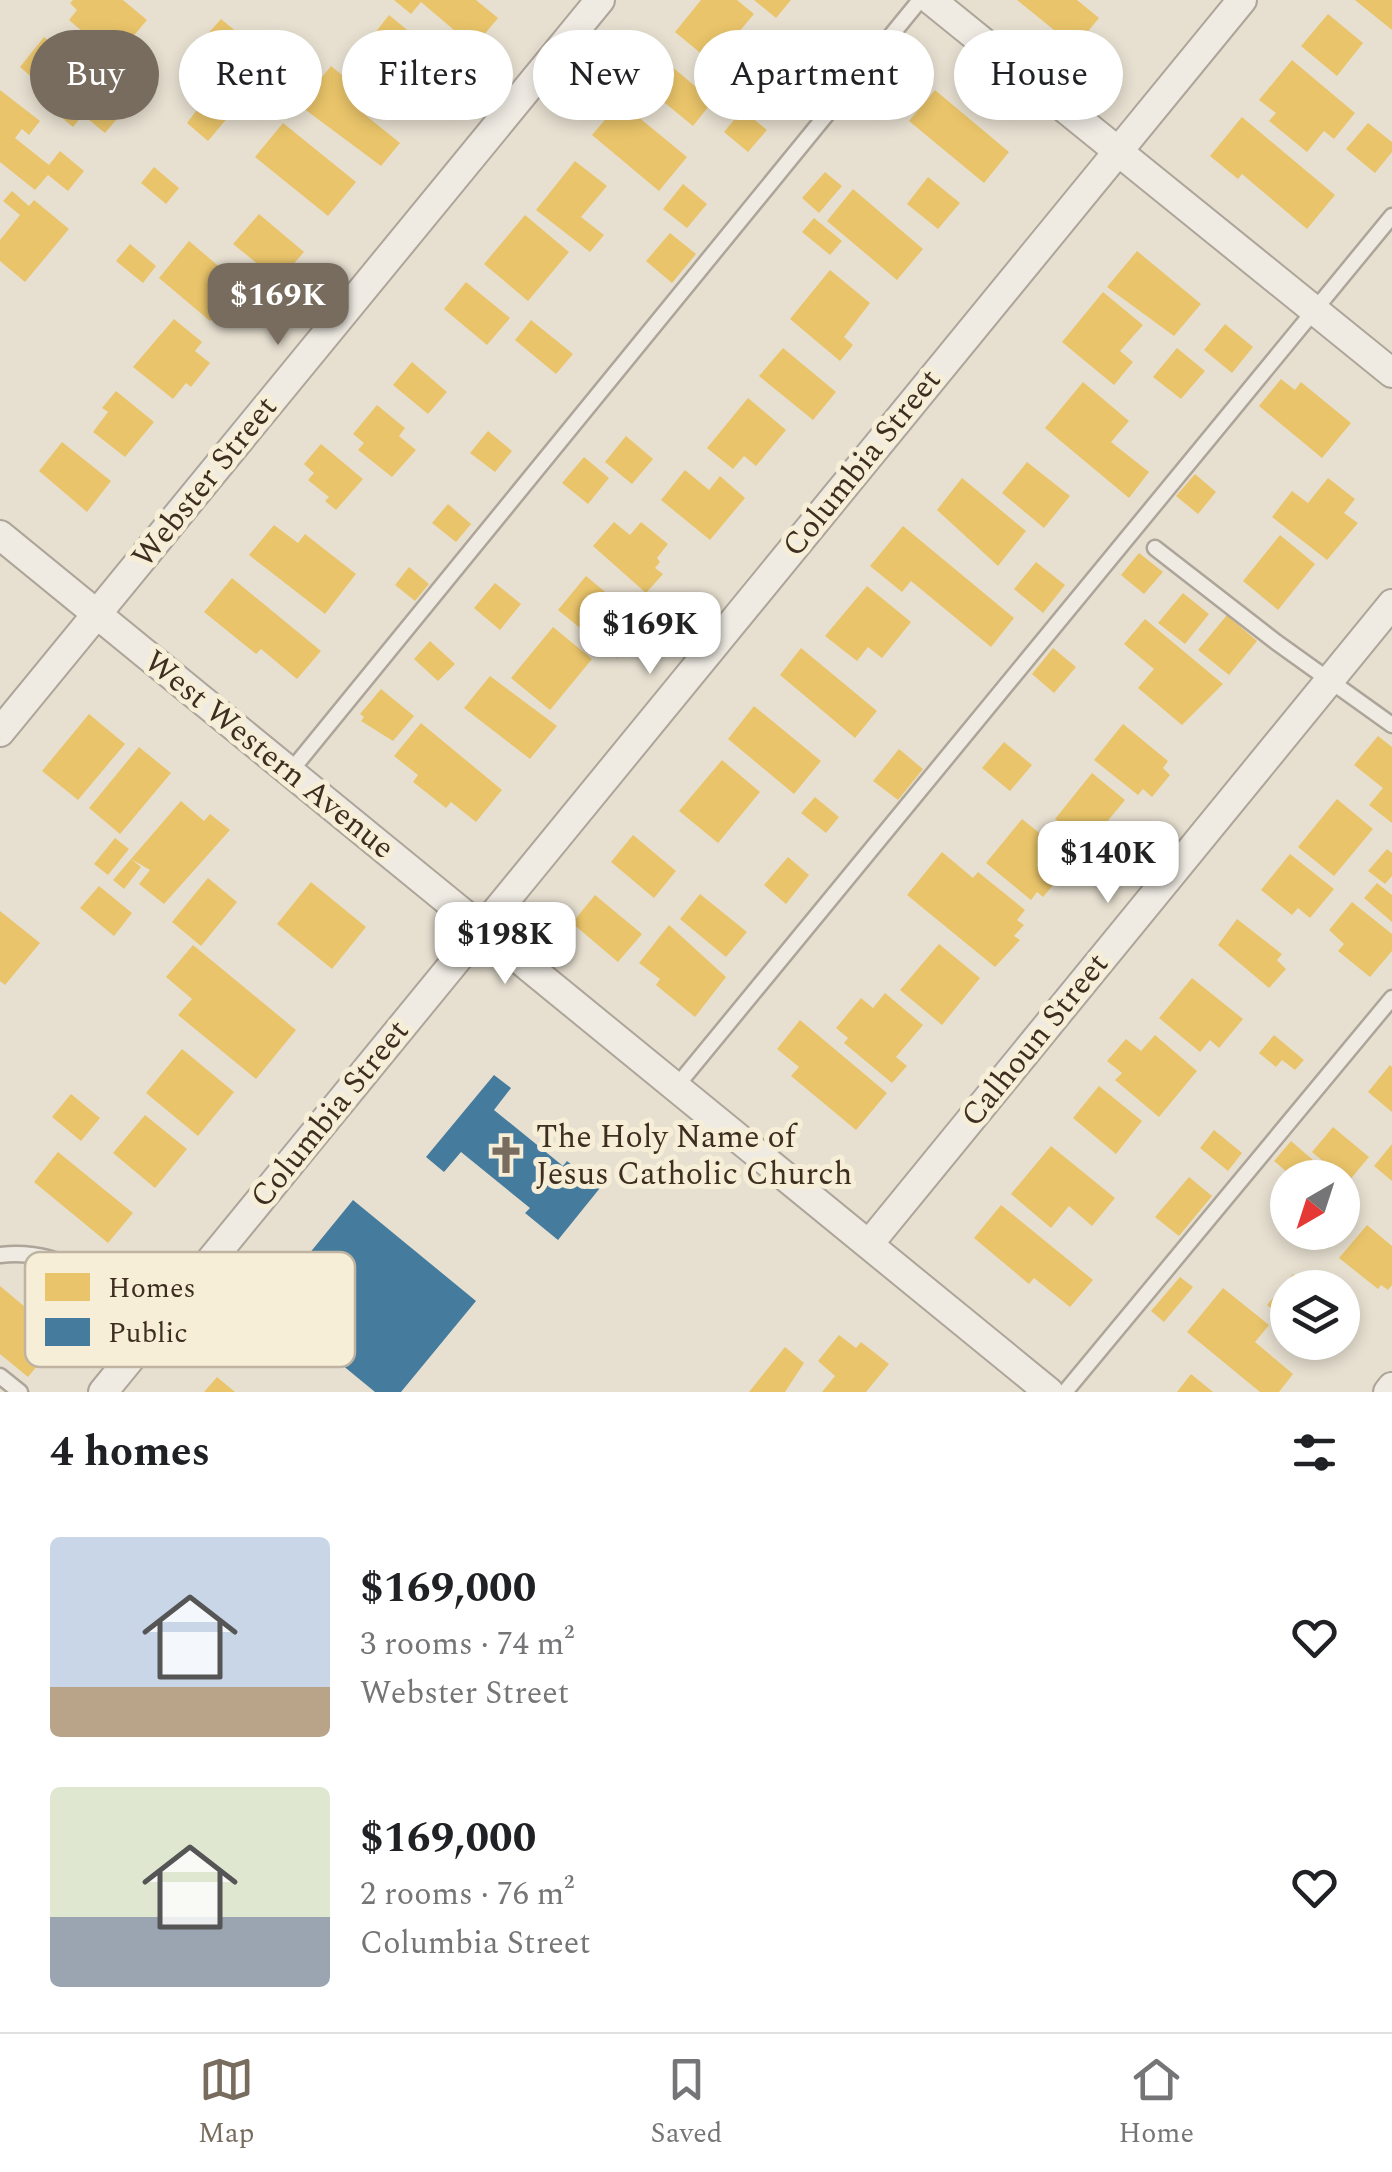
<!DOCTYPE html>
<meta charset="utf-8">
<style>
body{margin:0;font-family:Spectral,serif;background:#f2f2f2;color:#202124;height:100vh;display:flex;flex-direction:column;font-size:38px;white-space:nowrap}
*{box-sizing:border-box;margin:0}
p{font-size:32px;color:#757577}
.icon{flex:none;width:55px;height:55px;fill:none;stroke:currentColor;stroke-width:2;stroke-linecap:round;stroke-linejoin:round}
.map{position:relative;height:1392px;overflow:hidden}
.drawer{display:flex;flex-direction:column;background:#fff;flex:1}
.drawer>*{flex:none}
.top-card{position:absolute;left:30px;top:30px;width:1332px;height:90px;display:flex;gap:20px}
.needle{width:65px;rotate:219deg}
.controls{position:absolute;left:1270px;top:1160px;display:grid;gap:20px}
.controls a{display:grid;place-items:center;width:90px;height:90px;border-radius:50%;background:#fff;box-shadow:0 5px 15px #0003;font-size:50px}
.price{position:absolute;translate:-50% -85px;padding:0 22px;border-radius:20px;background:#fff;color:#222;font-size:32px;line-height:65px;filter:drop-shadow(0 2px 5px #0008)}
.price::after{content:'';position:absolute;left:50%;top:60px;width:30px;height:22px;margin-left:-15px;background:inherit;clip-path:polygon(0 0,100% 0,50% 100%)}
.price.active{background:#786c5e;color:#fff}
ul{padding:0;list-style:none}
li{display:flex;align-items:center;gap:30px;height:250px;padding:0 50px}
li span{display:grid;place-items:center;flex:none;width:280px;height:200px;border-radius:10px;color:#555}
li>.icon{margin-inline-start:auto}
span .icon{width:120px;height:120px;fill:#fffc;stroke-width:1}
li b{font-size:42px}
h2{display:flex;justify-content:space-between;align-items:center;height:120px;padding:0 50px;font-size:42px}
.tag{padding:0 35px;border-radius:45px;background:#fff;box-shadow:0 5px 15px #0003;font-size:35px;line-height:90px}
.tag.active{background:#786c5e;color:#fff}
.dock{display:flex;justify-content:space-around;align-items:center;height:140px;border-top:2px solid #e0e0e0;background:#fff;font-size:28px;color:#757577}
.dock a{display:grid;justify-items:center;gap:5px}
.dock .active{color:#786c5e}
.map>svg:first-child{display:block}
.homes{fill:#e9c46a}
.public{fill:#457b9d}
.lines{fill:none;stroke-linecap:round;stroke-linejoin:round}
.service-casing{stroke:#ada599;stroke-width:19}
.minor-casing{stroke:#ada599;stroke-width:32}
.service{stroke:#efebe3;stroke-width:14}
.minor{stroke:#efebe3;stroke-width:28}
.labels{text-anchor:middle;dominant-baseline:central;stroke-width:10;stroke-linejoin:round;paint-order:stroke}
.street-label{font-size:32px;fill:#3d2e20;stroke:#f7eed8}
.poi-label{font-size:32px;fill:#3d2e20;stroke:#f7eed8;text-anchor:start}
.key{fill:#f7eed8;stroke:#bfb4a1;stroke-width:2.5}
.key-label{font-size:28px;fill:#3d2e20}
</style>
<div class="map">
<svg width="1392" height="1392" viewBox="0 0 1392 1392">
<rect width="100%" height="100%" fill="#e7e0d1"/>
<!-- homes -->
<path class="homes" d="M73,0H123L147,20L114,59L69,20L77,10L70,3Z
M394,0H476L498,18L474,47L421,2L411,14Z
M701,0H737L754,14L733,39L758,60L738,84L675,32Z
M754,0H791L776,18Z
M1017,0H1077L1099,18L1075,47Z
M1355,0H1392V30Z
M1328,14L1363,43L1337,76L1301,46Z
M389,15L455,69L417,115L353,61Z
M221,19L244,38L228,56L205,37Z
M44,37L128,106L105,133L83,115L73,127L44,103L51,94L20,67Z
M647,46L713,101L693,126L626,71Z
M1292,60L1355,113L1334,139L1324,131L1307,152L1269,121L1276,113L1259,100Z
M766,65L792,87L772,112L745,90Z
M882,65L892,73L877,92L867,84Z
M331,66L374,101L364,114L400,143L381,166L299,105Z
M0,90L40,121L29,135L22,129L15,138L49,165L60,151L84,171L68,191L48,175L35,190L0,162Z
M935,90L1009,152L984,183L909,121Z
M206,98L229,116L208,141L187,123Z
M620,102L687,157L659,191L592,135Z
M742,110L767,130L748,152L724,132Z
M1242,117L1335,195L1307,229L1242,174L1238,179L1210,156Z
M283,123L356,182L328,216L255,157Z
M1368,123L1392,142V152L1375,173L1346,149Z
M575,161L607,186L581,217L604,235L590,252L536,210Z
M154,167L179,188L166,204L141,183Z
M825,172L842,186L819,213L802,198Z
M928,177L960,203L938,229L907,204Z
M683,184L707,204L687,228L663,209Z
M853,189L923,249L897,280L827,221Z
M12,191L29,206L34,200L69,229L25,282L0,261V240L20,215L3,201Z
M259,214L304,252L290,268L295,272L284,285L233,244Z
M525,215L569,252L528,301L484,264Z
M814,218L842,241L830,255L802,232Z
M670,233L696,254L672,283L646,261Z
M189,241L255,297L241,313L227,301L210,321L159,278Z
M130,244L156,266L143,283L116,261Z
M1137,251L1201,304L1174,336L1107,287Z
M830,270L870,303L844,337L853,345L840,361L790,319Z
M466,282L510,318L487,345L444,309Z
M1103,292L1143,325L1120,351L1133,362L1114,385L1062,342Z
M174,319L202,342L195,351L210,363L191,387L186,383L173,399L133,367Z
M531,320L573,354L556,374L515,340Z
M1225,324L1253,347L1232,373L1204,350Z
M783,348L836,392L813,420L759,376Z
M1177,348L1205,371L1181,399L1153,377Z
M412,362L447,392L428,414L393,385Z
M1281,379L1295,390L1301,382L1351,423L1322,458L1259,406Z
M1083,382L1129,421L1111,442L1149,472L1129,498L1045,428Z
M116,391L154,422L125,457L93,432L108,412L102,408Z
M748,398L786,430L756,466L744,456L733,469L707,448Z
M377,405L405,428L399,436L416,450L392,477L358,450L364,443L353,434Z
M488,431L512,451L495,472L470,453Z
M626,436L653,459L632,484L605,462Z
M62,442L111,481L87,512L39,471Z
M321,444L363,479L336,510L325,501L329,497L308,480L314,473L304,464Z
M584,457L609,478L588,504L562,483Z
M1027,462L1070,496L1044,528L1002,493Z
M685,470L709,490L720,476L745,498L710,540L661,500Z
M1195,474L1216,492L1198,514L1176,496Z
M962,478L1026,531L998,566L937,510Z
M1328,478L1355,499L1344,513L1358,523L1327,560L1272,517L1292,491L1308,503Z
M448,504L471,524L456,542L432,523Z
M614,522L630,535L641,522L668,544L657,558L660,562L655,568L663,574L646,593L593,546Z
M274,525L298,543L305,534L356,574L325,614L249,555Z
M903,526L1014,618L991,647L911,581L902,592L870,566Z
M1280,535L1315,564L1278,610L1243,581Z
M1139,553L1163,572L1144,594L1121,575Z
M1036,562L1065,585L1043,613L1014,589Z
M409,567L429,584L415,601L395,585Z
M586,576L645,625L617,658L558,610Z
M232,578L321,651L297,679L261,649L256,654L204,612Z
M495,583L521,604L500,630L474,608Z
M867,586L911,622L882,658L868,647L857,661L825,636Z
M1183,593L1209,614L1185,644L1158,623Z
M1227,615L1257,641L1229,675L1198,650Z
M1145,619L1223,684L1182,725L1138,688L1154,669L1124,644Z
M553,627L592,659L550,710L511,678Z
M430,641L455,664L438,681L414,659Z
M801,648L877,711L855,738L780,675Z
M1053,648L1076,667L1054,693L1032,674Z
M490,676L557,726L530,759L464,708Z
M381,689L414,716L393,741L361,721L364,717L360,714Z
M754,706L821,761L794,794L728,739Z
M89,714L125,744L78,800L42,771Z
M421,723L502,790L476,822L451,802L446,808L413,782L418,775L394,756Z
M1123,724L1168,761L1163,768L1170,775L1152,797L1143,789L1138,795L1094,760Z
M1378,736L1392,747V823L1369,805L1383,788L1354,765Z
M1004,742L1032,765L1010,791L982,768Z
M139,747L171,773L120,834L89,808Z
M899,749L923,769L898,800L873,781Z
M722,760L760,792L718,843L679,811Z
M1092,773L1125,800L1087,846L1055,819Z
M815,797L839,817L826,833L801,813Z
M1337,799L1373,829L1334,876L1298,847Z
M181,801L204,821L210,814L230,830L164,904L139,884L150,870L131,859Z
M1022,819L1068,856L1054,872L1060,877L1043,897L1037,892L1031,900L986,863Z
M633,835L676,871L654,898L611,862Z
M115,838L129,849L108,875L94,864Z
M1387,849L1392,853V876L1385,884L1368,871Z
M942,852L973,878L978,872L1025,910L1017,920L1024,925L1014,936L1020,940L995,967L907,895Z
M1290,854L1334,889L1310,918L1298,908L1292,915L1261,890Z
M788,857L809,875L786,904L764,885Z
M131,859L141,867L124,889L113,880Z
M208,878L237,902L201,946L172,922Z
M311,882L366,927L332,969L277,924Z
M1377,883L1392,895V922L1364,898Z
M99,886L132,913L114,936L80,908Z
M700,894L747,932L726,957L680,919Z
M595,895L642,934L618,962L572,923Z
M1352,902L1392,934V951L1370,977L1338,951L1344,944L1329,930Z
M0,911L40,943L5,985L0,981Z
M1237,919L1282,954L1277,960L1286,969L1269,988L1218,945Z
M669,925L726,977L695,1017L656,985L660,979L639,963Z
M939,944L980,978L942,1025L900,990Z
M193,945L296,1030L256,1079L178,1015L192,999L166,977Z
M1192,978L1243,1019L1219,1048L1210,1040L1200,1052L1159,1018Z
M885,993L923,1025L896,1057L907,1066L892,1083L844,1043L848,1038L836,1028L861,998L873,1008Z
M800,1020L887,1093L856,1130L791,1076L799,1067L777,1049Z
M1155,1035L1197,1071L1159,1117L1115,1080L1122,1073L1107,1061L1126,1039L1141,1051Z
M1274,1035L1304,1060L1295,1070L1282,1060L1276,1067L1259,1053Z
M182,1049L234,1092L198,1136L146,1093Z
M1390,1065L1392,1067V1112L1368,1092Z
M1099,1086L1142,1121L1116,1154L1073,1118Z
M71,1094L100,1118L81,1141L52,1117Z
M145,1115L187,1149L155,1188L113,1153Z
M1333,1127L1369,1157L1348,1182L1312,1152Z
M1214,1130L1242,1153L1228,1171L1200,1148Z
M1291,1141L1321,1167L1313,1178H1294L1274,1161Z
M1392,1144V1181L1374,1166Z
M1051,1146L1115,1198L1092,1226L1069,1206L1051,1228L1011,1194Z
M58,1152L133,1213L108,1243L34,1182Z
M1189,1177L1212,1196L1179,1236L1155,1217Z
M1001,1205L1093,1280L1070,1307L1034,1278L1029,1284L974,1238Z
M1367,1225L1392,1246V1285L1388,1290L1381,1285L1378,1289L1339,1258Z
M1293,1274L1309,1288H1288V1322L1267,1305Z
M1180,1277L1193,1287L1164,1322L1151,1311Z
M0,1286L61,1337L28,1377L0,1354Z
M1223,1288L1269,1325L1255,1342L1293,1374L1279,1392H1260L1187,1332Z
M839,1335L856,1348L861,1342L889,1364L866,1392H822L835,1376L818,1361Z
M1312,1342H1342L1333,1353L1327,1348L1324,1352Z
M785,1347L804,1363L785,1392H749Z
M1191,1374L1213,1392H1177Z
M217,1377L235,1392H204Z"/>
<!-- public -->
<path class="public" d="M494,1075L511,1088L494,1110L563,1166L567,1161L600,1188L558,1240L525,1213L530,1208L461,1152L444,1172L426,1157Z
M353,1200L476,1301L401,1392H375L274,1309L311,1266L304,1260Z"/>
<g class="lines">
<!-- service casing -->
<g class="service-casing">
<path id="service" d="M1155,548L1276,642L1392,725
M290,772L920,0
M675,1088L1392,216
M0,1255C63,1247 113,1287 158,1325
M0,1376L20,1392
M1065,1392L1392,998"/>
</g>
<!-- minor casing -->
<g class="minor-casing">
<path id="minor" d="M931,0L1392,373
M0,535L1049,1392
M0,732L600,0
M869,1244L1392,604
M103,1392L1242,0
M1388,1392L1392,1387"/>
</g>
<!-- service -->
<use href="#service" class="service"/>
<!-- minor -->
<use href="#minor" class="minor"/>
</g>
<!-- icons -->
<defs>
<g id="church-bare" transform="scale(3)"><path d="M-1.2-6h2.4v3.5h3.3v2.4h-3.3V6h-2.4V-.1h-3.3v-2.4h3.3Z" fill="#786c5e" stroke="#f7eed8" stroke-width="2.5" paint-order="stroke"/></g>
</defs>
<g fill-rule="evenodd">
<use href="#church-bare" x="506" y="1155"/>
</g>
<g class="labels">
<!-- street labels -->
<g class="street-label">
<text transform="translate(862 463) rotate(-51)">Columbia Street</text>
<text transform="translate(205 482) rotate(-51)">Webster Street</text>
<text transform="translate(269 755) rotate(39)">West Western Avenue</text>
<text transform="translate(1035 1040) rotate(-51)">Calhoun Street</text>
<text transform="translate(330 1114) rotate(-51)">Columbia Street</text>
</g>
<!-- poi labels -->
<g class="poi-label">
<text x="536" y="1137">The Holy Name of<tspan x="536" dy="37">Jesus Catholic Church</tspan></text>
</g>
</g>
<!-- legend -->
<rect x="25" y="1252" width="330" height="115" rx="15" class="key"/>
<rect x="45" y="1273" width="45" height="28" fill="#e9c46a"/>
<rect x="45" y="1318" width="45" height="28" fill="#457b9d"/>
<g class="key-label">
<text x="108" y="1297">Homes</text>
<text x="108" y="1342">Public</text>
</g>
</svg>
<div class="controls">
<a><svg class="needle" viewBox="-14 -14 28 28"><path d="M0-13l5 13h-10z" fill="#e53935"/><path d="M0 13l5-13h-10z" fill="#757577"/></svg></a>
<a><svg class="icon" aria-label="layers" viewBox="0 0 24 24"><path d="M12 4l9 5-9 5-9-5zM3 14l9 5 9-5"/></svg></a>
</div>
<b class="price active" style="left:278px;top:348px">$169K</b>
<b class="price" style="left:650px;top:677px">$169K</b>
<b class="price" style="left:1108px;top:906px">$140K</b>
<b class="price" style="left:505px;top:987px">$198K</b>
<div class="top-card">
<a class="tag active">Buy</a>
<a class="tag">Rent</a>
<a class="tag">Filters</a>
<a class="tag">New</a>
<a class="tag">Apartment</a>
<a class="tag">House</a>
</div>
</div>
<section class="drawer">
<h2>4 homes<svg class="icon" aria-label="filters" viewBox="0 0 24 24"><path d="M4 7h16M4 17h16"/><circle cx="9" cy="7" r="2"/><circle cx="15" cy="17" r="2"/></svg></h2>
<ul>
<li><span style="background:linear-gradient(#c9d6e8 75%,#b9a48a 0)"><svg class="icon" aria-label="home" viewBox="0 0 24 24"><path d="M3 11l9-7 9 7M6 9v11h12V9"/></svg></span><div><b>$169,000</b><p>3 rooms · 74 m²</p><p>Webster Street</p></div><svg class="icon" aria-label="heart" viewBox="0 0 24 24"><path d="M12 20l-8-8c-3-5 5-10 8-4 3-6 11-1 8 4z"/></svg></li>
<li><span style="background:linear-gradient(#dfe7d0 65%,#9aa5b1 0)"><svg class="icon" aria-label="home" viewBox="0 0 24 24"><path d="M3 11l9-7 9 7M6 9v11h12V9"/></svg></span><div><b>$169,000</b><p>2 rooms · 76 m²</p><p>Columbia Street</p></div><svg class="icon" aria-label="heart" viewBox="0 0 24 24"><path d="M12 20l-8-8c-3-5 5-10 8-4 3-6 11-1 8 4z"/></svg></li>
</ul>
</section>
<nav class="dock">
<a class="active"><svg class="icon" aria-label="map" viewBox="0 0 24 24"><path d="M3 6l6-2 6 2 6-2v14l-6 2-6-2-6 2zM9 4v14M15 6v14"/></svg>Map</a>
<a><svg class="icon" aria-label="saved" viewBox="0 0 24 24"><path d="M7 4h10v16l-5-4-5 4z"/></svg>Saved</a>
<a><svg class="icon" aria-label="home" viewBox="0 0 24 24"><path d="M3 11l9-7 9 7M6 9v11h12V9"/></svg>Home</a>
</nav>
